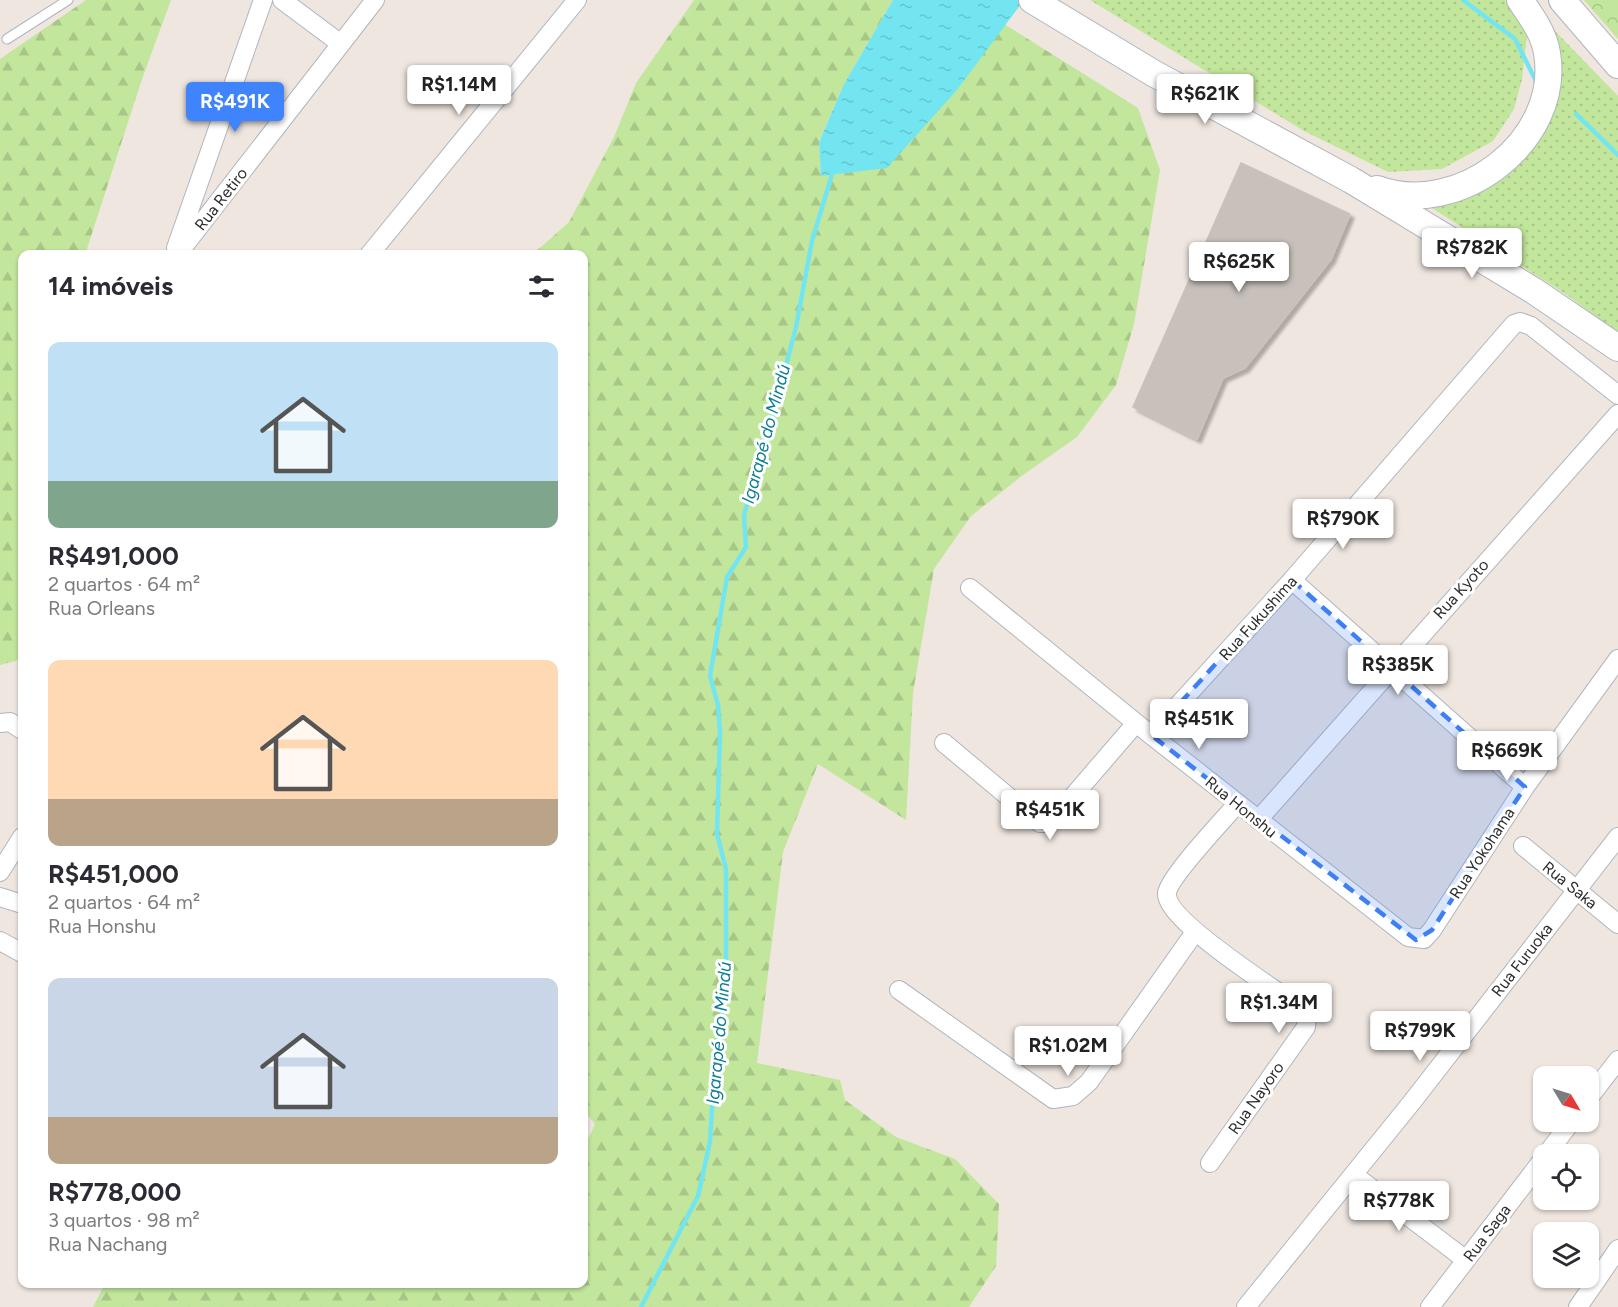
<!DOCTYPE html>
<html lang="pt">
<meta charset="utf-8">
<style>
body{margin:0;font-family:Figtree,sans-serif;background:#f2f2f3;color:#2b2b33;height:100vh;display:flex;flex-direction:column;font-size:22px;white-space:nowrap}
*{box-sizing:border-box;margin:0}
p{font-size:20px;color:#7c7c81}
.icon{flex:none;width:33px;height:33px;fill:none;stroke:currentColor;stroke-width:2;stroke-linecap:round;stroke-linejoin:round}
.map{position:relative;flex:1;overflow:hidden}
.sheet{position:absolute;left:18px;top:250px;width:570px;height:1038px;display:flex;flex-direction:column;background:#fff;border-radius:12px;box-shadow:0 2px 4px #0004}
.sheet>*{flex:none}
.needle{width:39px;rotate:128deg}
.controls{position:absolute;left:1533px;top:1066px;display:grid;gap:12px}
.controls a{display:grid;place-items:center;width:66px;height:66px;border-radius:12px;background:#fff;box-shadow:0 2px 4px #0004;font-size:30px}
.price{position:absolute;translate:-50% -51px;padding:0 14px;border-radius:6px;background:#fff;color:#222;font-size:20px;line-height:39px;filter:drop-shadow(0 2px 3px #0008)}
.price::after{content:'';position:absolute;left:50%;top:36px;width:18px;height:14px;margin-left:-9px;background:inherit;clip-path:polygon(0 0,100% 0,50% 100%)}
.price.active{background:#3f83fd;color:#fff}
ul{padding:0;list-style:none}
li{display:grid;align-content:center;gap:12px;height:318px;padding:0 30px}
li span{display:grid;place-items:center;height:186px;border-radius:12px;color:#555}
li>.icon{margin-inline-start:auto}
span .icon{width:108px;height:108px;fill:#fffc;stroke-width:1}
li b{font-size:26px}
h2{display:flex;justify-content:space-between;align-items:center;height:72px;padding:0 30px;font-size:26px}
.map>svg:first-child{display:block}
.grass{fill:url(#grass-dots)}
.forest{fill:url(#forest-firs)}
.park{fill:url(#park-crowns)}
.water{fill:url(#water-ripples)}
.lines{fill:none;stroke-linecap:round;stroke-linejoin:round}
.stream{stroke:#73e5f1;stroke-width:4.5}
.building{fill:#c8c1bb;stroke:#cbc1b9;stroke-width:1.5;filter:url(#shadow)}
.service-casing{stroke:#b0b5bd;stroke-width:11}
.minor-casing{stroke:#b0b5bd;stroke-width:20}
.secondary-casing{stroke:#b0b5bd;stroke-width:28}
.service{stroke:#fff;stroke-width:9}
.minor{stroke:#fff;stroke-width:18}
.secondary{stroke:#fff;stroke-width:26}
.marked{fill:#3e7ff3;fill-opacity:0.2;stroke:#3e7ff3;stroke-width:4.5;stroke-dasharray:12 8;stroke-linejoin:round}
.labels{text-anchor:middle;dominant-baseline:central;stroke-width:6;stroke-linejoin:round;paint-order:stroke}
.street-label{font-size:16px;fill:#2d2d2d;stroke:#fff}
.water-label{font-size:18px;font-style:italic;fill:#0c7d95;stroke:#fff}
</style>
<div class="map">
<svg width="1618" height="1307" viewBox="0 0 1618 1307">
<defs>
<pattern id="grass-dots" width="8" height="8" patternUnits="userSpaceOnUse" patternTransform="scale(1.5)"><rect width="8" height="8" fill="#c2e69c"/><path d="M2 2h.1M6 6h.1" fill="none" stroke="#a7c687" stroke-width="1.8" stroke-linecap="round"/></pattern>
<pattern id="forest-firs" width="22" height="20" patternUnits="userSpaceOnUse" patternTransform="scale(1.5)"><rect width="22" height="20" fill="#c2e69c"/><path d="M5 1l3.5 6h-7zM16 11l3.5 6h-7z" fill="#a7c687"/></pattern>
<pattern id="park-crowns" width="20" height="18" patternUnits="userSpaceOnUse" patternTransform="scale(1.5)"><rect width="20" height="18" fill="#c2e69c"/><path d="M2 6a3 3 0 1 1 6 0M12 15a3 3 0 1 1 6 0" fill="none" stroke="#a7c687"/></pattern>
<pattern id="water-ripples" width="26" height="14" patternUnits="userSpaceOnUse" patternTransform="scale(1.5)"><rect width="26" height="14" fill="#73e5f1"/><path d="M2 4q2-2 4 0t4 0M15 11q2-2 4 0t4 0" fill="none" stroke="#64c5cf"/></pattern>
<filter id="shadow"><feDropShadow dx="4" dy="4" stdDeviation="1.5" flood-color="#0004"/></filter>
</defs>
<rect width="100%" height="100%" fill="#efe6e0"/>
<!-- grass -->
<path class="grass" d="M1090,0H1505L1527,35L1522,79L1514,109L1493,141L1442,169L1388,172L1304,131Z
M1553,29L1618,96V333L1567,295L1432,208L1464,200L1494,185L1530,151L1556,44Z"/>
<!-- forest -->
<path class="forest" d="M86,0H171L142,79L85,255H22V659L0,665V59Z
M694,0H893L844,84L819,141L821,176L957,90L1004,24L1138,108L1160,170L1134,324L1116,385L1077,437L1023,475L971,516L934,569L913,693L906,820L818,764L783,852L757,1063L840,1080L845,1100L896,1137L955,1159L999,1204L996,1266L969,1307H93L105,1284H584V1148L595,1124L584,1111V255H532L569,222L614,137L636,83Z"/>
<!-- park -->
<path class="park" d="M1584,0H1618V39Z"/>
<!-- water -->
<path class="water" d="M893,0H1024L957,90L887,168L821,176L819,142L844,84Z"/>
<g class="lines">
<!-- stream -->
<path class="stream" d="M1463,0L1515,39L1536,81
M1576,114L1618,155
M641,1307L698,1196L710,1142L715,1058L726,990V869L717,834L720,733L718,705L710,676L727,577L746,547L744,515L778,396L796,327L812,241L833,171"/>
</g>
<!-- building -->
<path class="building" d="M1241,163L1350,214L1331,259L1245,368L1223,378L1197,439L1133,407Z"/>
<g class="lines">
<!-- service casing -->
<g class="service-casing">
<path id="service" d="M7,39L68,0"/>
</g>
<!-- minor casing -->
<g class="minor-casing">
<path id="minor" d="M282,0L341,44
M176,248L263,0
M177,255L375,0
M369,255L577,0
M1292,580L1525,787
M970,588L1151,735L1408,937L1424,939L1432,930L1525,787L1618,659
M0,723L10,722L22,730
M1151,735L1292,580L1514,324L1520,322L1531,326L1618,395
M944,743L1040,823H1050L1136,723
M1258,820L1618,414
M1523,846L1618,924
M0,872L22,837
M0,897L22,904
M0,941L22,953
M899,990L1053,1099L1073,1096L1089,1082L1195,932
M1588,1099L1618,1060
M1546,1155L1571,1122
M1210,1163L1306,1027L1307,1016L1300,1007C1276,990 1165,920 1167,893C1169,877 1225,818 1238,803
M1354,1175L1466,1260
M1246,1307L1412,1102L1618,837
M1430,1307L1544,1158
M1578,1307L1618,1249"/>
</g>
<!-- secondary casing -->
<g class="secondary-casing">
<path id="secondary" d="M1032,0L1153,73L1351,180L1534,291L1618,348
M1562,0L1618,65
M1377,189C1458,219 1562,141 1547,53C1544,33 1531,16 1520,0"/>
</g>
<!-- service -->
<use href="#service" class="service"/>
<!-- minor -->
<use href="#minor" class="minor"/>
<!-- secondary -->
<use href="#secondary" class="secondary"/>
</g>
<!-- marked area -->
<path class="marked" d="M1292,580L1525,787L1432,930L1416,940L1151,735Z"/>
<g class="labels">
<!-- street labels -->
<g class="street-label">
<text transform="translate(221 199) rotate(-52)">Rua Retiro</text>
<text transform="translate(1461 589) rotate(-48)">Rua Kyoto</text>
<text transform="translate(1258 618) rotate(-48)">Rua Fukushima</text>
<text transform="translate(1241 807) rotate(39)">Rua Honshu</text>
<text transform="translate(1482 853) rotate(-57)">Rua Yokohama</text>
<text transform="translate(1570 885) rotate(39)">Rua Saka</text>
<text transform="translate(1522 960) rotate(-52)">Rua Furuoka</text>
<text transform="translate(1256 1098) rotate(-55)">Rua Nayoro</text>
<text transform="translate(1487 1233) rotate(-53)">Rua Saga</text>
</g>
<!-- water labels -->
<g class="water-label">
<text transform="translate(766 434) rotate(-75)">Igarapé do Mindú</text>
<text transform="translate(719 1033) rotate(-85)">Igarapé do Mindú</text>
</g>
</g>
</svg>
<div class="controls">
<a><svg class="needle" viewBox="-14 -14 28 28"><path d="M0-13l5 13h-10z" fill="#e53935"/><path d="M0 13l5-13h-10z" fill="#7c7c81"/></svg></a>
<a><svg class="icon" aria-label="locate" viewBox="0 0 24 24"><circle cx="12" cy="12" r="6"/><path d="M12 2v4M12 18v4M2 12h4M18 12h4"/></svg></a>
<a><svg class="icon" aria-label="layers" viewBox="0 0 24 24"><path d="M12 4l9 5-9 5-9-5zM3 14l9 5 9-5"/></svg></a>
</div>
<b class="price" style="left:459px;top:116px">R$1.14M</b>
<b class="price" style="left:1205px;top:125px">R$621K</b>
<b class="price active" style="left:235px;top:133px">R$491K</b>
<b class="price" style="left:1472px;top:279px">R$782K</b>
<b class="price" style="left:1239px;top:293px">R$625K</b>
<b class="price" style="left:1343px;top:550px">R$790K</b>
<b class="price" style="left:1398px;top:696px">R$385K</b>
<b class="price" style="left:1199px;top:750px">R$451K</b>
<b class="price" style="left:1507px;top:782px">R$669K</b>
<b class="price" style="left:1050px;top:841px">R$451K</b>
<b class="price" style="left:1279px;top:1034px">R$1.34M</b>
<b class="price" style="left:1420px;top:1062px">R$799K</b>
<b class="price" style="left:1068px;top:1077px">R$1.02M</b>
<b class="price" style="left:1399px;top:1232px">R$778K</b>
<section class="sheet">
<h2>14 imóveis<svg class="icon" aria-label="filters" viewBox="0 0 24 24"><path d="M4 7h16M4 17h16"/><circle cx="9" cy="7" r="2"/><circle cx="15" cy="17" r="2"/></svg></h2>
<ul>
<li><span style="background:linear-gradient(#bfe0f5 75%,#7fa58c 0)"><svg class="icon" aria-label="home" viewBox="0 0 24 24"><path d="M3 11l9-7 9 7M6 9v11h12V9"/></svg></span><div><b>R$491,000</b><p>2 quartos · 64 m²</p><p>Rua Orleans</p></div></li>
<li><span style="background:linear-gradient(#ffd9b3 75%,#b9a48a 0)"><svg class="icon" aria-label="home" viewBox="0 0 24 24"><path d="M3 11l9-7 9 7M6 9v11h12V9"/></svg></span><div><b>R$451,000</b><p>2 quartos · 64 m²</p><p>Rua Honshu</p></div></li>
<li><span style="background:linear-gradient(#c9d6e8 75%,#b9a48a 0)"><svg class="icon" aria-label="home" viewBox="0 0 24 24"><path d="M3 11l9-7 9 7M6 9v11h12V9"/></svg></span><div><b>R$778,000</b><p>3 quartos · 98 m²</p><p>Rua Nachang</p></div></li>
</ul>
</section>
</div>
